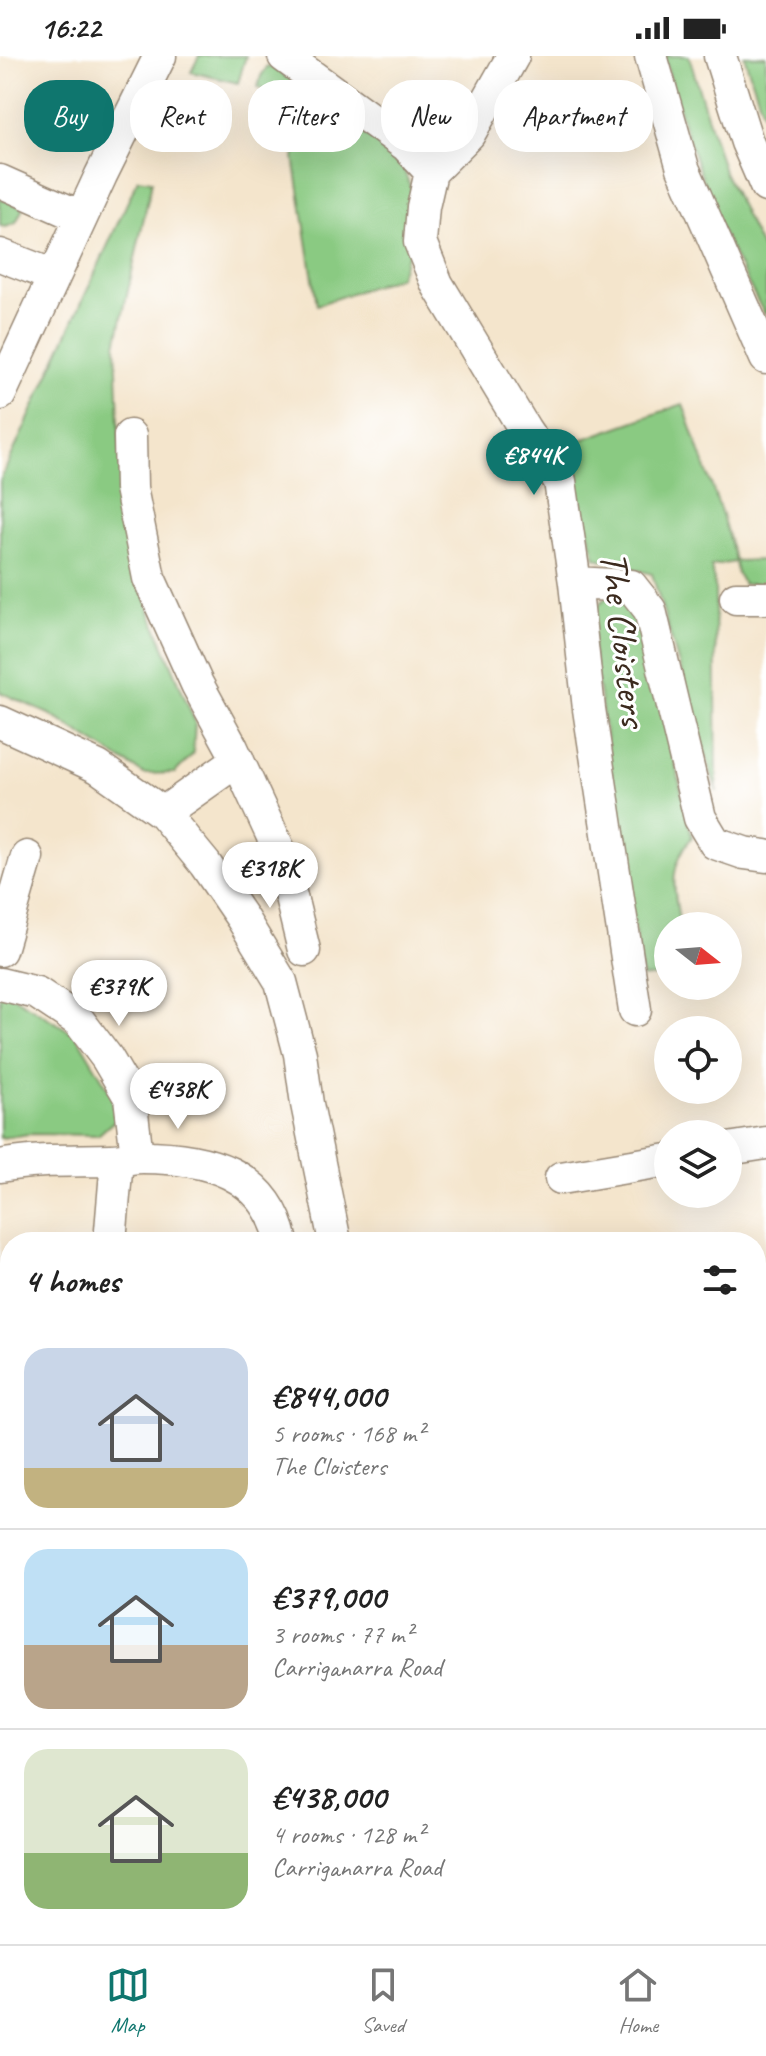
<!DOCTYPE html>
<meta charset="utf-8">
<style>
body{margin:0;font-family:Caveat,sans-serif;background:#f2f2f2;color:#222;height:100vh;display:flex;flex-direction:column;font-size:30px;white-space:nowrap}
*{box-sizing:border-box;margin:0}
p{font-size:26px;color:#767676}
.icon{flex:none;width:44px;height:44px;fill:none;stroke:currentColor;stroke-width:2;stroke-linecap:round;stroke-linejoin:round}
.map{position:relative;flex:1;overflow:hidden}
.sheet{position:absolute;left:0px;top:1176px;width:766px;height:712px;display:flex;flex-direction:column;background:#fff;border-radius:32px 32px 0 0;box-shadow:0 8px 32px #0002}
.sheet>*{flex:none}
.hud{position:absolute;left:24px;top:24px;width:718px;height:72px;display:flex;gap:16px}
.needle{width:52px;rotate:107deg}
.controls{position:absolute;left:654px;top:856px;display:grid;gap:16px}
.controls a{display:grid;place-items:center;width:88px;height:88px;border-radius:50%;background:#fff;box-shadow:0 8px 32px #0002;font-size:40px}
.price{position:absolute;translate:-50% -68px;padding:0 18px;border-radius:28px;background:#fff;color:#222;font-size:26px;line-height:52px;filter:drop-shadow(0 2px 4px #0008)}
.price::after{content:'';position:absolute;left:50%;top:48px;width:24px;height:18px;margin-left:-12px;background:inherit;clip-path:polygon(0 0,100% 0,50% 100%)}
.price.current{background:#0f766e;color:#fff}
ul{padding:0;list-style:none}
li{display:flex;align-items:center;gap:24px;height:200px;padding:0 24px}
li+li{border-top:2px solid #e0e0e0}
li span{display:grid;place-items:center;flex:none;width:224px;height:160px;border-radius:24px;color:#555}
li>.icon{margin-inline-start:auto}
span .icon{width:96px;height:96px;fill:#fffc;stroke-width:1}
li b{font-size:34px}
h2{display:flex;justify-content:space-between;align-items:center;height:96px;padding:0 24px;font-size:34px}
.tag{padding:0 28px;border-radius:32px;background:#fff;box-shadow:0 8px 32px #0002;font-size:28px;line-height:72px}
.tag.current{background:#0f766e;color:#fff}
.status{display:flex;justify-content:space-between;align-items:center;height:56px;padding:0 40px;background:#fff;direction:ltr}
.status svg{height:22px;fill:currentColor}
.menu{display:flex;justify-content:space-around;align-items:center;height:112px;border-top:2px solid #e0e0e0;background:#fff;font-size:22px;color:#767676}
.menu a{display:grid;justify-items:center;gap:4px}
.menu .current{color:#0f766e}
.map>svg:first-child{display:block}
.green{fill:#8aca82;stroke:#627a50;stroke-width:2}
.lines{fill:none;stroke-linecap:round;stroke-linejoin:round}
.minor-casing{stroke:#988875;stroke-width:35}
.minor{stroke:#fff;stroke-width:32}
.labels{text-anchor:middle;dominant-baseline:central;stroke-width:6;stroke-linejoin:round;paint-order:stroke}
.street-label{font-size:40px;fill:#3b2a1e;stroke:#fff}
</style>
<div class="status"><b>16:22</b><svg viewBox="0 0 49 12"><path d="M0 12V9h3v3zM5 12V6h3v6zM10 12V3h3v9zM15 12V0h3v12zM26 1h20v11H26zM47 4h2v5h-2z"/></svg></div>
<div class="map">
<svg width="766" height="1888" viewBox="0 0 766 1888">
<rect width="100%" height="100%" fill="#fff"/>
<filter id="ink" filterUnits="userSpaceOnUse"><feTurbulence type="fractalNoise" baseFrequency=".0125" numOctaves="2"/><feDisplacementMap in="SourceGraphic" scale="16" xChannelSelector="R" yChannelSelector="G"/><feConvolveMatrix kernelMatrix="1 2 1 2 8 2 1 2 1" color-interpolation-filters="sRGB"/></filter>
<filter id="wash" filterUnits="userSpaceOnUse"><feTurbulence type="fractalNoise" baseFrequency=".006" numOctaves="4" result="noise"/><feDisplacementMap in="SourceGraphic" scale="32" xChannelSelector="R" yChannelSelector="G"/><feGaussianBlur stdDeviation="1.8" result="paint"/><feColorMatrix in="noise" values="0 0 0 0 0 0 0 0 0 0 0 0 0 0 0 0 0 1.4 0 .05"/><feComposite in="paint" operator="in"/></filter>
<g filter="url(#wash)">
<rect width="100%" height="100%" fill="#f4e5cc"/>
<!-- green -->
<path class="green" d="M199,0H246L238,27L191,16Z
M664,0H689L724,116L766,202V261L722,177L684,71Z
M744,0H766V65Z
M267,11L274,12L315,41L314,45L399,101L413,138L410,192L399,221L317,249L294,101L313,45L258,32L261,20Z
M138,123L152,125L116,289L123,466L152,561L195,666L193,698L175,717L144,718L51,659L0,636V425Z
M0,142L23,152L16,167L6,171L0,170Z
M683,348L722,459L735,505L766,504V529L743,528L737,517L735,506L711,510L715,531L717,736L652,518L596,502L564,390Z
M605,542L629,543L641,558L692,781C667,813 674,832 680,870H668V919L642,922L588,561Z
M4,935L76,979L112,1039L115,1064L98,1079L29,1078L0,1082V938Z"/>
</g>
<g filter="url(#ink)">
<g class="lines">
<!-- minor casing -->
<g class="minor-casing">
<path id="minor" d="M284,0L406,89L431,116
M513,0L469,78L431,116L423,151L420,186L437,228L525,374L560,425L575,527L589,653L635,954
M651,0L683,112L766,302
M720,0L747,86L766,130
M0,125L81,161
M0,199L54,220
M0,338L101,119L160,0
M130,380L131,432L149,522L197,628L232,692L280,796L304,894
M575,527L631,530L650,554L700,762L715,787L744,797L766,800
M736,542H766
M0,666L98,711L163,757L205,808L242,862L281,926L300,998L307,1048L335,1186
M163,757L238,704
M0,894L27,801
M0,928L37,937L79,965L107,1002L130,1041L137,1100
M728,1093L766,1087
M0,1110C37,1103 74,1105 111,1104C122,1104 132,1101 142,1101C205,1101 267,1116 282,1186
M561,1122L668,1104
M110,1186L117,1104
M756,1356L766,1354
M0,1447L10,1448
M756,1652H766
M0,1723L10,1724
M585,1878L589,1888
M262,1888L264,1878"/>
</g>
<!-- minor -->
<use href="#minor" class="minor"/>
</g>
</g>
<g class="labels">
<!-- street labels -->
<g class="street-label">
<text transform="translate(624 583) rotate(83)">The Cloisters</text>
</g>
</g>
</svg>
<div class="controls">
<a><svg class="needle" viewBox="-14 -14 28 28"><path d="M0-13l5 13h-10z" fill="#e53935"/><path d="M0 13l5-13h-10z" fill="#767676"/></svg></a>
<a><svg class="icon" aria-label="locate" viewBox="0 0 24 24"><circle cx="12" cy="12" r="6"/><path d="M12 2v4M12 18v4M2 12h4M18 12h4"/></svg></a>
<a><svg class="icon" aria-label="layers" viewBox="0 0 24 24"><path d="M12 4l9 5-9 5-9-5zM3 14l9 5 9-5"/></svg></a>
</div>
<b class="price current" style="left:534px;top:441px">€844K</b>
<b class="price" style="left:270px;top:854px">€318K</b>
<b class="price" style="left:119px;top:972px">€379K</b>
<b class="price" style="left:178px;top:1075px">€438K</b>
<div class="hud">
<a class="tag current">Buy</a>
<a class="tag">Rent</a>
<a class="tag">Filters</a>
<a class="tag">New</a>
<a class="tag">Apartment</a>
</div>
<section class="sheet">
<h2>4 homes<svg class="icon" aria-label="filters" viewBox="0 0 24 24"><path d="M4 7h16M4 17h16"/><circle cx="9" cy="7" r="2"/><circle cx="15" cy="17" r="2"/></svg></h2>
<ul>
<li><span style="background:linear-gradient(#c9d6e8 75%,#c2b280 0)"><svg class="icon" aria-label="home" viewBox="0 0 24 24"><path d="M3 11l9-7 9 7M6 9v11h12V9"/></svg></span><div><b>€844,000</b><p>5 rooms · 168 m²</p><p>The Cloisters</p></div></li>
<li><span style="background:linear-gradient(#bfe0f5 60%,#b9a48a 0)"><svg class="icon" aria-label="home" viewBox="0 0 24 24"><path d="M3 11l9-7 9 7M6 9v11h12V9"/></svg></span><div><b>€379,000</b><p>3 rooms · 77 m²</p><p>Carriganarra Road</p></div></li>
<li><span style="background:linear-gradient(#dfe7d0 65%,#8fb573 0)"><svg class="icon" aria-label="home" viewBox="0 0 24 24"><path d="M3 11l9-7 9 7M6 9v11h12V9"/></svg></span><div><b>€438,000</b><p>4 rooms · 128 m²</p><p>Carriganarra Road</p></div></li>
</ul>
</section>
</div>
<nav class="menu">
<a class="current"><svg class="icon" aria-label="map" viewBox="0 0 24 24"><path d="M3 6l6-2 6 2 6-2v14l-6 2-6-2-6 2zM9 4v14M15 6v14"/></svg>Map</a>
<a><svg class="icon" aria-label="saved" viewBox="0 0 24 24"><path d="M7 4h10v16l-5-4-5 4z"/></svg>Saved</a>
<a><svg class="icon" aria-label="home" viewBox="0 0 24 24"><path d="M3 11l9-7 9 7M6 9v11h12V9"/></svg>Home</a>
</nav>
